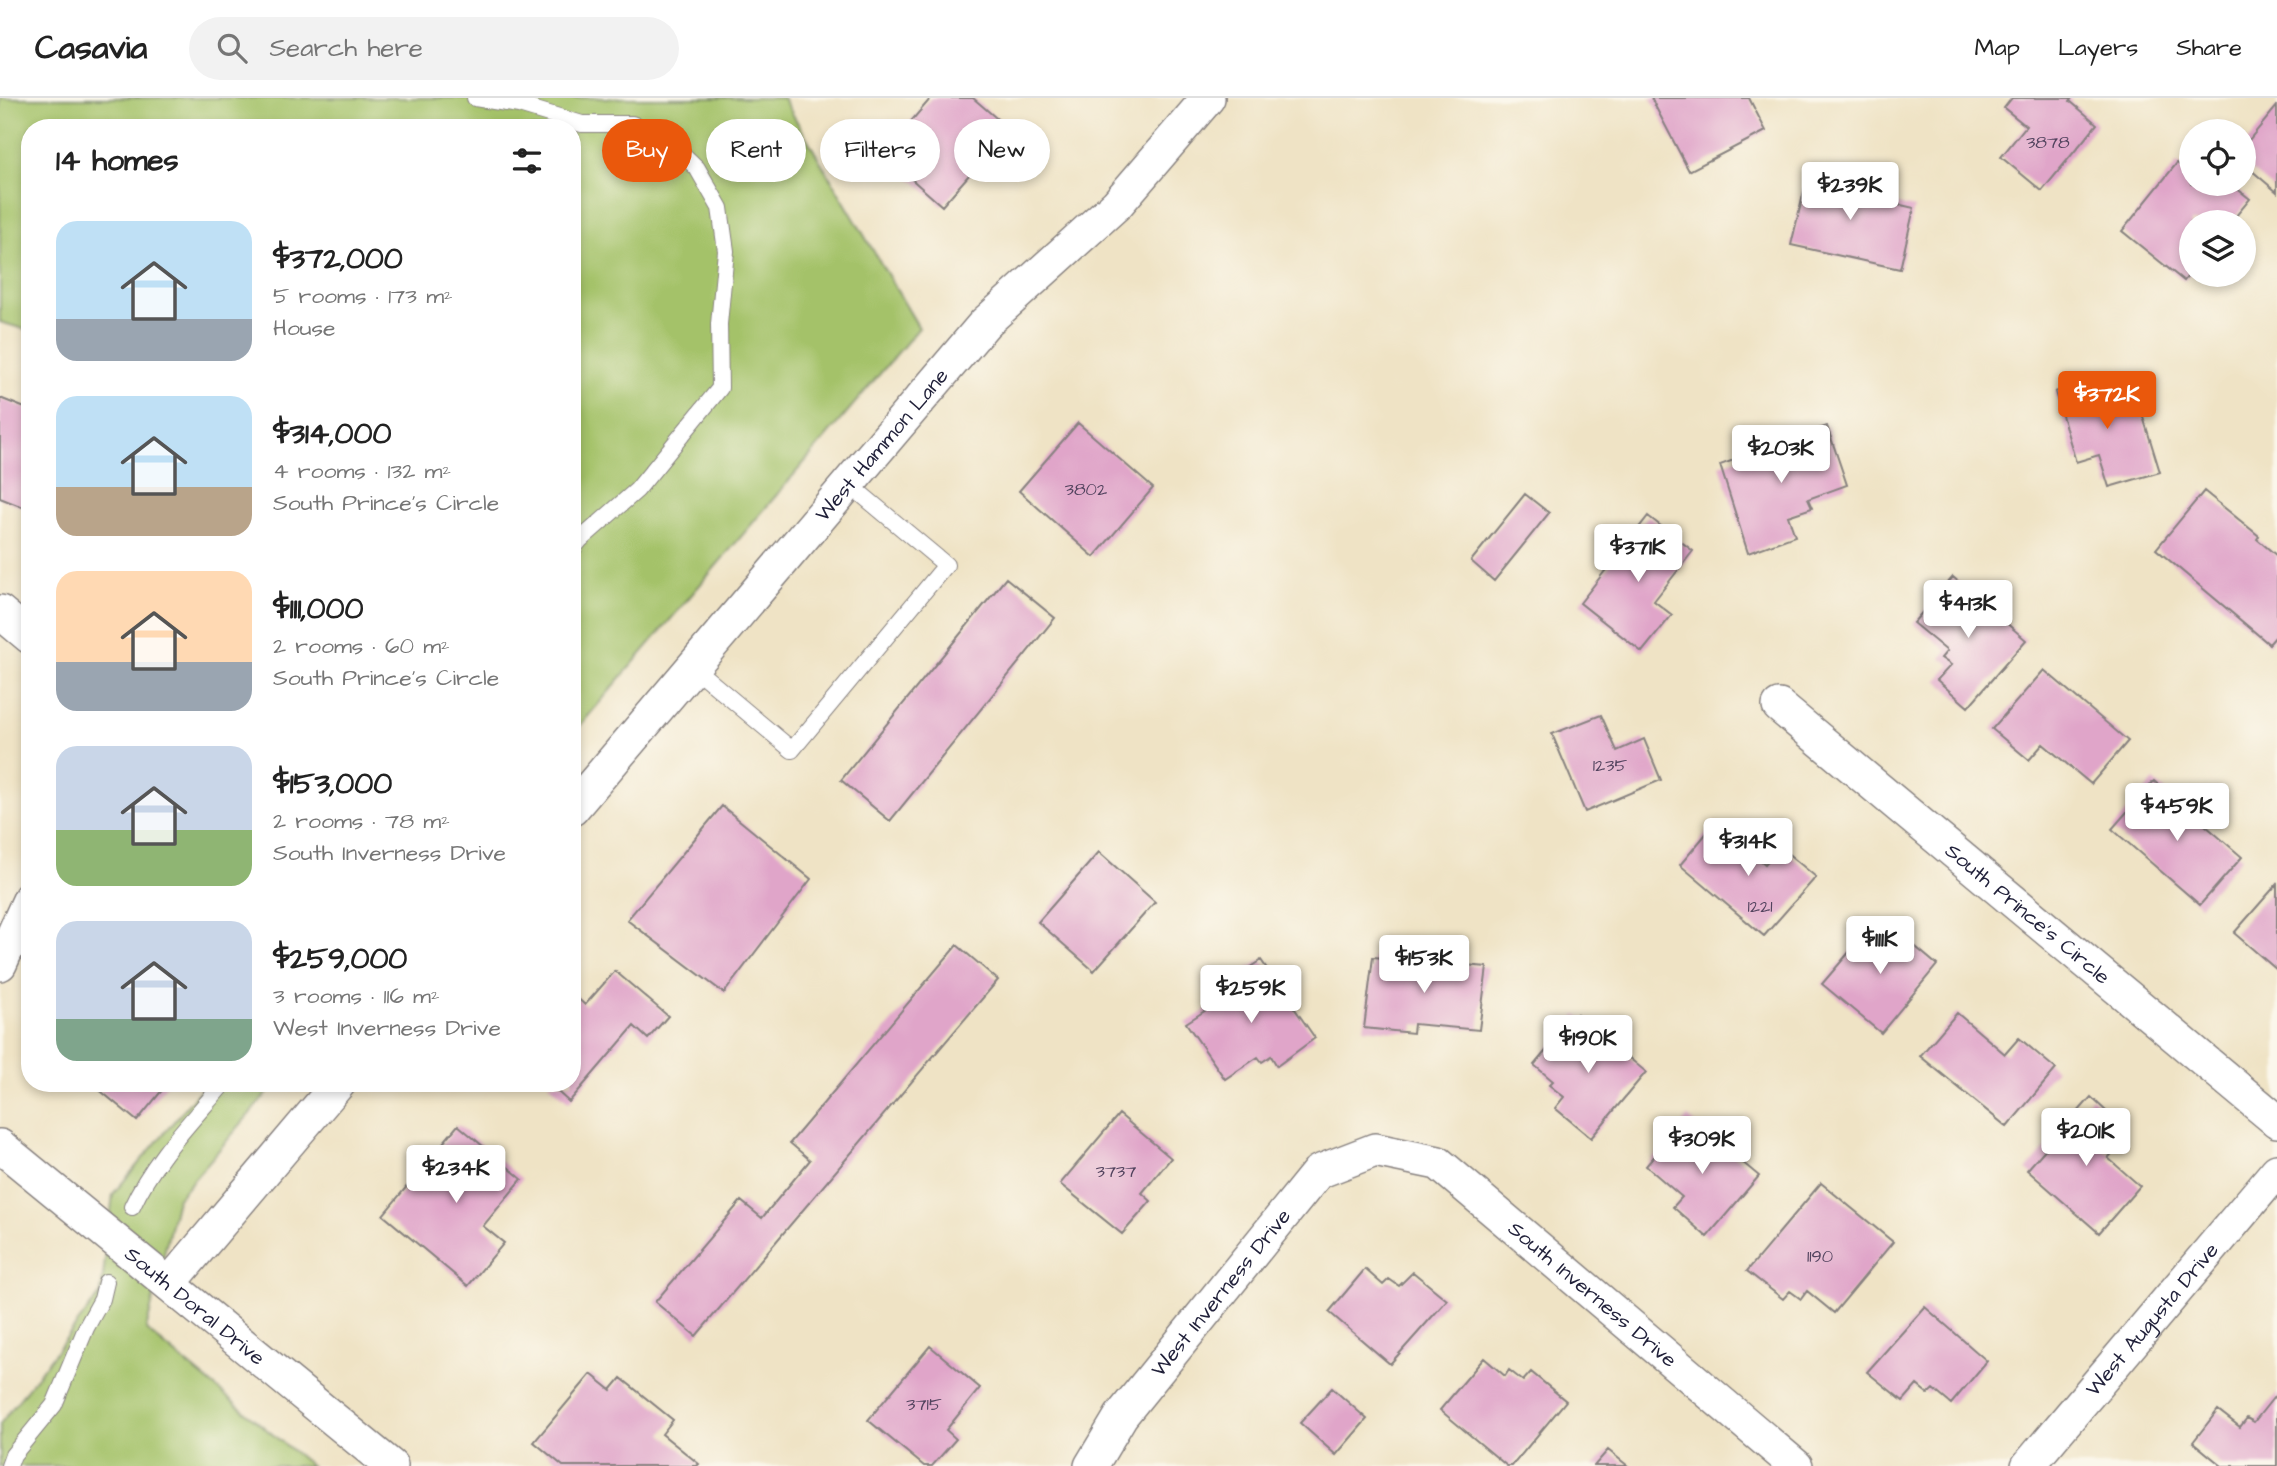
<!DOCTYPE html>
<meta charset="utf-8">
<style>
body{margin:0;font-family:"Architects Daughter",sans-serif;background:#f2f2f2;color:#222;height:100vh;display:flex;flex-direction:column;font-size:26px;white-space:nowrap}
*{box-sizing:border-box;margin:0}
p{font-size:23px;color:#767676}
.icon{flex:none;width:38px;height:38px;fill:none;stroke:currentColor;stroke-width:2;stroke-linecap:round;stroke-linejoin:round}
.map{position:relative;flex:1;overflow:hidden}
.sheet{position:absolute;left:21px;top:21px;width:560px;height:973px;display:flex;flex-direction:column;background:#fff;border-radius:28px;box-shadow:0 4px 10px #0003}
.sheet>*{flex:none}
.guide{position:absolute;left:602px;top:21px;width:665px;height:63px;display:flex;gap:14px}
.controls{position:absolute;left:2179px;top:21px;display:grid;gap:14px}
.controls a{display:grid;place-items:center;width:77px;height:77px;border-radius:50%;background:#fff;box-shadow:0 4px 10px #0003;font-size:35px}
.price{position:absolute;translate:-50% -60px;padding:0 16px;border-radius:7px;background:#fff;color:#222;font-size:23px;line-height:46px;filter:drop-shadow(0 2px 4px #0008)}
.price::after{content:'';position:absolute;left:50%;top:42px;width:21px;height:16px;margin-left:-10px;background:inherit;clip-path:polygon(0 0,100% 0,50% 100%)}
.price.active{background:#ea580c;color:#fff}
ul{padding:0;list-style:none}
li{display:flex;align-items:center;gap:21px;height:175px;padding:0 35px}
li span{display:grid;place-items:center;flex:none;width:196px;height:140px;border-radius:21px;color:#555}
li>.icon{margin-inline-start:auto}
span .icon{width:84px;height:84px;fill:#fffc;stroke-width:1}
li b{font-size:30px}
h2{display:flex;justify-content:space-between;align-items:center;height:84px;padding:0 35px;font-size:30px}
.pill{padding:0 24px;border-radius:32px;background:#fff;box-shadow:0 4px 10px #0003;font-size:24px;line-height:63px}
.pill.active{background:#ea580c;color:#fff}
header{display:flex;align-items:center;gap:42px;box-sizing:border-box;height:98px;padding:0 35px;background:#fff;border-bottom:2px solid #e0e0e0}
header strong{font-size:33px}
nav{display:flex;gap:38px;margin-inline-start:auto;font-size:24px}
.search{width:490px;height:63px;background:#f2f2f2;display:flex;align-items:center;gap:18px;box-sizing:border-box;padding:0 24px;border-radius:38px;color:#767676;font-size:26px}
.map>svg:first-child{display:block}
.green{fill:#a4c269;stroke:#637252;stroke-width:2}
.building{fill:#e0a5c9}
.lines{fill:none;stroke-linecap:round;stroke-linejoin:round}
.lane-casing{stroke:#888280;stroke-width:18}
.street-casing{stroke:#888280;stroke-width:36}
.lane{stroke:#fff;stroke-width:16}
.street{stroke:#fff;stroke-width:33}
.labels{text-anchor:middle;dominant-baseline:central;stroke-width:5;stroke-linejoin:round;paint-order:stroke}
.number-label{font-size:18px;fill:#52435e}
.street-label{font-size:21px;fill:#22223b;stroke:#fbf7ec}
</style>
<header>
<strong>Casavia</strong>
<div class="search"><svg class="icon" aria-label="search" viewBox="0 0 24 24"><circle cx="10" cy="10" r="6"/><path d="M15 15l6 6"/></svg>Search here</div>
<nav><a>Map</a><a>Layers</a><a>Share</a></nav>
</header>
<div class="map">
<svg width="2277" height="1368" viewBox="0 0 2277 1368">
<rect width="100%" height="100%" fill="#fbf7ec"/>
<filter id="ink" filterUnits="userSpaceOnUse"><feTurbulence type="fractalNoise" baseFrequency=".0143" numOctaves="2"/><feDisplacementMap in="SourceGraphic" scale="14" xChannelSelector="R" yChannelSelector="G"/><feConvolveMatrix kernelMatrix="1 2 1 2 8 2 1 2 1" color-interpolation-filters="sRGB"/></filter>
<filter id="wash" filterUnits="userSpaceOnUse"><feTurbulence type="fractalNoise" baseFrequency=".00686" numOctaves="4" result="noise"/><feDisplacementMap in="SourceGraphic" scale="28" xChannelSelector="R" yChannelSelector="G"/><feGaussianBlur stdDeviation="1.57" result="paint"/><feColorMatrix in="noise" values="0 0 0 0 0 0 0 0 0 0 0 0 0 0 0 0 0 1.4 0 .05"/><feComposite in="paint" operator="in"/></filter>
<g filter="url(#wash)">
<rect width="100%" height="100%" fill="#efe3c5"/>
<!-- green -->
<path class="green" d="M0,0H783L919,230L572,637V30H30V233L0,224Z
M206,985H276L177,1101L146,1232L311,1368H0V1326L101,1195L113,1096Z"/>
<g id="blocks">
<!-- building -->
<path class="building" d="M931,0H973L1009,31L942,108L883,56Z
M1651,0H1749L1766,33L1689,73Z
M2012,0H2072L2070,3L2097,26L2042,93L2001,59L2026,28L2004,10Z
M2277,8V94L2244,66V48Z
M2177,65L2191,76V86H2203L2209,91L2213,86H2231L2250,101L2231,124H2191V174L2184,183L2122,133Z
M1810,68L1853,78L1849,95L1914,110L1900,171L1791,147Z
M2111,277L2124,318L2141,312L2160,374L2109,389L2099,357L2076,364L2055,294Z
M0,300L30,312V412L0,400Z
M1078,325L1153,390L1094,459L1019,393Z
M1827,328L1847,387L1808,401L1812,410L1788,418L1795,438L1748,455L1720,367Z
M2204,393L2259,438L2257,441L2277,458V537L2269,546L2156,451Z
M1525,396L1549,415L1494,483L1471,463Z
M1648,418L1693,453L1654,503L1672,517L1642,554L1580,505Z
M1953,479L2026,542L1968,609L1937,582L1951,567L1941,560L1947,553L1913,525Z
M1006,480L1055,520L890,723L841,682Z
M2044,572L2128,643L2091,686L2043,646L2029,662L1992,631Z
M1601,617L1617,653L1644,641L1661,682L1585,714L1552,636Z
M2154,683L2242,759L2200,807L2112,731Z
M722,708L811,781L724,895L627,822Z
M1716,724L1765,766L1780,749L1816,779L1764,838L1680,767Z
M1099,754L1155,804L1094,873L1038,824Z
M2277,786V872L2234,835Z
M1875,824L1888,835L1892,829L1937,867L1881,935L1822,886Z
M957,847L998,882L696,1238L655,1204L741,1103L762,1120L810,1062L790,1045Z
M1373,859L1487,869L1479,932L1414,926L1413,935L1364,930Z
M1261,862L1315,940L1277,968L1271,958L1262,964L1258,959L1225,981L1186,925L1245,887L1238,877Z
M615,873L668,918L648,941L634,928L569,1004L548,985H572V895L585,907Z
M1957,915L2005,956L2019,940L2056,971L2007,1029L1920,958Z
M1577,916L1646,974L1591,1040L1555,1010L1564,999L1549,987L1553,983L1534,967Z
M91,985H168L137,1023Z
M2091,999L2121,1027L2101,1050L2111,1057L2108,1060L2140,1088L2099,1135L2027,1072Z
M1119,1016L1171,1060L1142,1095L1151,1103L1122,1136L1060,1086Z
M1688,1019L1759,1078L1707,1139L1673,1109L1682,1099L1646,1068Z
M458,1027L522,1081L483,1128L504,1145L468,1188L383,1117Z
M1821,1085L1893,1144L1834,1215L1807,1193L1801,1201L1790,1193L1783,1201L1747,1173Z
M1365,1171L1383,1187L1389,1181L1399,1188L1413,1174L1447,1202L1390,1266L1329,1214Z
M1925,1209L1987,1263L1951,1306L1933,1291L1928,1296L1917,1287L1903,1303L1867,1274Z
M930,1248L980,1290L946,1332L956,1341L932,1368H924L868,1322Z
M1484,1260L1505,1278L1509,1272L1523,1283L1531,1274L1566,1303L1512,1368H1507L1440,1312Z
M591,1276L611,1292L621,1280L673,1322L662,1336L699,1366L697,1368H563L534,1344Z
M1332,1290L1367,1321L1336,1357L1300,1325Z
M2277,1295V1368H2222L2193,1344L2218,1312L2240,1329L2247,1320L2254,1324Z
M1608,1352L1628,1368H1594Z"/>
</g>
</g>
<g filter="url(#ink)">
<use href="#blocks" fill-opacity="0" stroke="#888280" stroke-width="2"/>
<g class="lines">
<!-- lane casing -->
<g class="lane-casing">
<path id="lane" d="M475,0L519,7L582,26H632L669,43L697,70L720,110L726,153L719,226L720,290L637,392L580,442L572,452
M693,569L792,652L946,467L849,386
M132,1109C153,1062 191,1024 224,985
M9,1368L13,1357L54,1307L86,1230L102,1201L106,1184"/>
</g>
<!-- street casing -->
<g class="street-casing">
<g id="street">
<path d="M0,514L30,539"/>
<path id="s1" d="M1779,608L2277,1023"/>
<path id="s2" d="M572,711L985,225L1117,106L1208,0"/>
<path d="M0,866L30,800"/>
<path id="s3" d="M0,1048L391,1368"/>
<path d="M169,1186L339,985"/>
<path id="s4" d="M1091,1368L1121,1318L1318,1074L1375,1052L1438,1065L1796,1368"/>
<path id="s5" d="M2028,1368L2277,1073"/>
</g>
</g>
<!-- lane -->
<use href="#lane" class="lane"/>
<!-- street -->
<use href="#street" class="street"/>
</g>
</g>
<g class="labels">
<!-- number labels -->
<g class="number-label">
<text x="2048" y="44">3878</text>
<text x="1086" y="391">3802</text>
<text x="1610" y="667">1235</text>
<text x="1760" y="808">1221</text>
<text x="1116" y="1073">3737</text>
<text x="1820" y="1158">1190</text>
<text x="924" y="1306">3715</text>
</g>
<!-- street labels -->
<g class="street-label">
<text stroke="none"><textPath href="#s2" startOffset="478">West Hammon Lane</textPath></text>
<text stroke="none"><textPath href="#s1" startOffset="324">South Prince's Circle</textPath></text>
<text stroke="none"><textPath href="#s4" startOffset="217">West Inverness Drive</textPath></text>
<text stroke="none"><textPath href="#s4" startOffset="700">South Inverness Drive</textPath></text>
<text stroke="none"><textPath href="#s3" startOffset="252">South Doral Drive</textPath></text>
<text stroke="none"><textPath href="#s5" startOffset="192">West Augusta Drive</textPath></text>
</g>
</g>
</svg>
<div class="controls">
<a><svg class="icon" aria-label="locate" viewBox="0 0 24 24"><circle cx="12" cy="12" r="6"/><path d="M12 2v4M12 18v4M2 12h4M18 12h4"/></svg></a>
<a><svg class="icon" aria-label="layers" viewBox="0 0 24 24"><path d="M12 4l9 5-9 5-9-5zM3 14l9 5 9-5"/></svg></a>
</div>
<b class="price" style="left:1850px;top:124px">$239K</b>
<b class="price active" style="left:2107px;top:333px">$372K</b>
<b class="price" style="left:1781px;top:387px">$203K</b>
<b class="price" style="left:1638px;top:486px">$371K</b>
<b class="price" style="left:1968px;top:542px">$413K</b>
<b class="price" style="left:2177px;top:745px">$459K</b>
<b class="price" style="left:1748px;top:780px">$314K</b>
<b class="price" style="left:1880px;top:878px">$111K</b>
<b class="price" style="left:1424px;top:897px">$153K</b>
<b class="price" style="left:1251px;top:927px">$259K</b>
<b class="price" style="left:1588px;top:977px">$190K</b>
<b class="price" style="left:2086px;top:1070px">$201K</b>
<b class="price" style="left:1702px;top:1078px">$309K</b>
<b class="price" style="left:456px;top:1107px">$234K</b>
<div class="guide">
<a class="pill active">Buy</a>
<a class="pill">Rent</a>
<a class="pill">Filters</a>
<a class="pill">New</a>
</div>
<section class="sheet">
<h2>14 homes<svg class="icon" aria-label="filters" viewBox="0 0 24 24"><path d="M4 7h16M4 17h16"/><circle cx="9" cy="7" r="2"/><circle cx="15" cy="17" r="2"/></svg></h2>
<ul>
<li><span style="background:linear-gradient(#bfe0f5 70%,#9aa5b1 0)"><svg class="icon" aria-label="home" viewBox="0 0 24 24"><path d="M3 11l9-7 9 7M6 9v11h12V9"/></svg></span><div><b>$372,000</b><p>5 rooms · 173 m²</p><p>House</p></div></li>
<li><span style="background:linear-gradient(#bfe0f5 65%,#b9a48a 0)"><svg class="icon" aria-label="home" viewBox="0 0 24 24"><path d="M3 11l9-7 9 7M6 9v11h12V9"/></svg></span><div><b>$314,000</b><p>4 rooms · 132 m²</p><p>South Prince's Circle</p></div></li>
<li><span style="background:linear-gradient(#ffd9b3 65%,#9aa5b1 0)"><svg class="icon" aria-label="home" viewBox="0 0 24 24"><path d="M3 11l9-7 9 7M6 9v11h12V9"/></svg></span><div><b>$111,000</b><p>2 rooms · 60 m²</p><p>South Prince's Circle</p></div></li>
<li><span style="background:linear-gradient(#c9d6e8 60%,#8fb573 0)"><svg class="icon" aria-label="home" viewBox="0 0 24 24"><path d="M3 11l9-7 9 7M6 9v11h12V9"/></svg></span><div><b>$153,000</b><p>2 rooms · 78 m²</p><p>South Inverness Drive</p></div></li>
<li><span style="background:linear-gradient(#c9d6e8 70%,#7fa58c 0)"><svg class="icon" aria-label="home" viewBox="0 0 24 24"><path d="M3 11l9-7 9 7M6 9v11h12V9"/></svg></span><div><b>$259,000</b><p>3 rooms · 116 m²</p><p>West Inverness Drive</p></div></li>
</ul>
</section>
</div>
